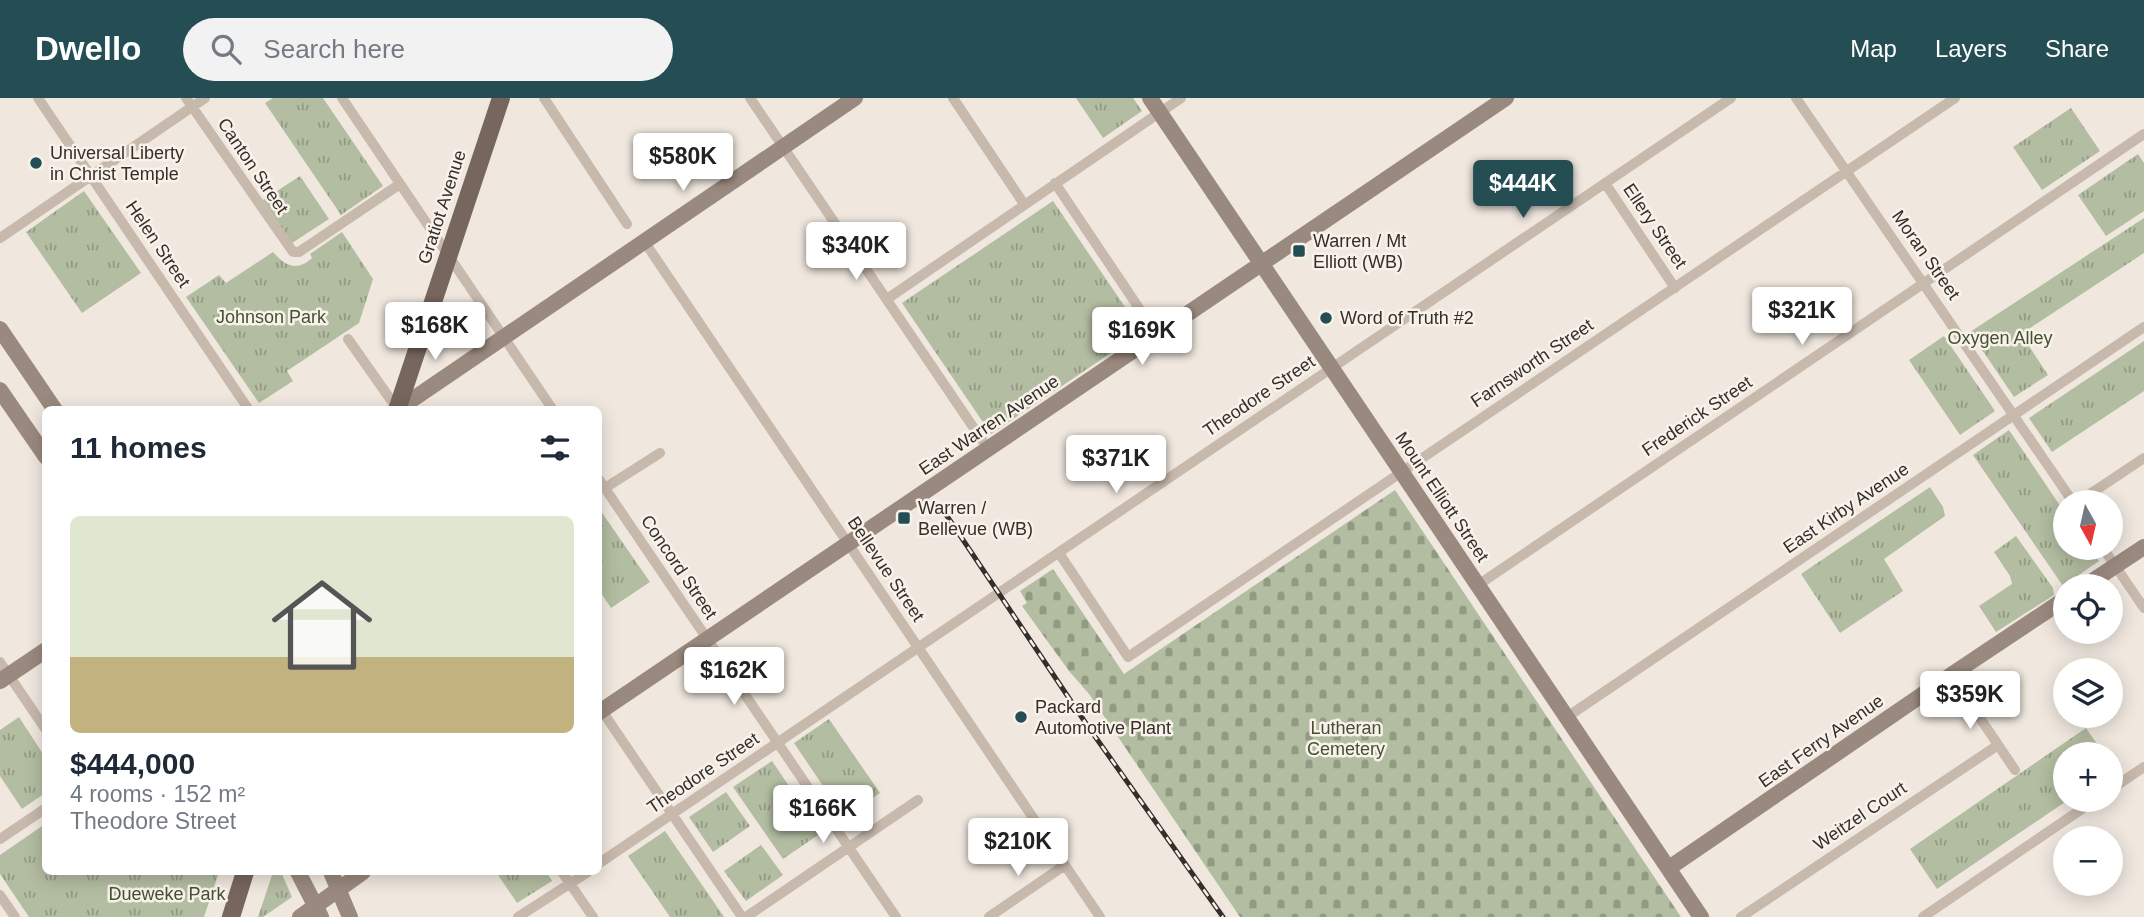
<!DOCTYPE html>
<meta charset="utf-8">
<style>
body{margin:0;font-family:Helvetica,sans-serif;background:#f2f2f3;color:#1f2937;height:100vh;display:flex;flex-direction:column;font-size:26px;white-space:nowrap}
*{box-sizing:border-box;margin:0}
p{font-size:23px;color:#747a83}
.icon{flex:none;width:38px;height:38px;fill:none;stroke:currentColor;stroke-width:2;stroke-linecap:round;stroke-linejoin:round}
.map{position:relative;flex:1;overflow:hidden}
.sheet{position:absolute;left:42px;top:308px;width:560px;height:469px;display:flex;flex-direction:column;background:#fff;border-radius:10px;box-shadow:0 4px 18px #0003}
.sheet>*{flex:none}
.needle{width:46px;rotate:172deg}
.tools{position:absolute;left:2053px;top:392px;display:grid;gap:14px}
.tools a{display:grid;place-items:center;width:70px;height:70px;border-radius:50%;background:#fff;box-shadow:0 4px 18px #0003;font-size:35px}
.price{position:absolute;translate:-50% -60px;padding:0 16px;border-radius:7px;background:#fff;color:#222;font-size:23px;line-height:46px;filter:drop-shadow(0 2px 4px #0008)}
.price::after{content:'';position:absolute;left:50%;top:42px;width:21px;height:16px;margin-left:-10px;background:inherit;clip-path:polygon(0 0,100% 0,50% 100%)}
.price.current{background:#244e53;color:#fff}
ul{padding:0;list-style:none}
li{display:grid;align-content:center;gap:14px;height:371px;padding:0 28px}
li+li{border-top:2px solid #e0e1e3}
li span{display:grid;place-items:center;height:217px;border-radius:10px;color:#555}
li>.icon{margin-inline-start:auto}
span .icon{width:126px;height:126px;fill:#fffc;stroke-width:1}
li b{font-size:30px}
h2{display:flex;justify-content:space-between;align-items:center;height:84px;padding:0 28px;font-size:30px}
header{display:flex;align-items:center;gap:42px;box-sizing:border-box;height:98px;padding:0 35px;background:#244e53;color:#fff}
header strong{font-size:33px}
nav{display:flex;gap:38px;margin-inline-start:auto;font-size:24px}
.search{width:490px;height:63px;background:#f2f2f3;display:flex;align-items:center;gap:18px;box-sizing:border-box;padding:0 24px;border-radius:38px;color:#747a83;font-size:26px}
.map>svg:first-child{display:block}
.grass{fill:url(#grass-tufts)}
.cemetery{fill:url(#cemetery-stones)}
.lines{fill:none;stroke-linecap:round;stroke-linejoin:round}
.street{stroke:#c7b9ac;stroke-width:10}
.secondary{stroke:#9a897e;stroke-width:16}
.primary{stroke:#76665d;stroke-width:18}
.rail-casing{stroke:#362e2a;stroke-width:5}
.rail{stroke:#f8f2eb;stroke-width:2.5;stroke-dasharray:8;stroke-linecap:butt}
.poi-dot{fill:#244e53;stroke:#f8f2eb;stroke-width:2.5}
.labels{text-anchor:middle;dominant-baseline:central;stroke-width:5;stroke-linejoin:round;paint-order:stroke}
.poi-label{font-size:18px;fill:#362e2a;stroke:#f8f2eb;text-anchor:start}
.street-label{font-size:18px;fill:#362e2a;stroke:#f8f2eb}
.park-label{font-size:18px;fill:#445131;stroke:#f8f2eb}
</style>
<header>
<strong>Dwello</strong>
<div class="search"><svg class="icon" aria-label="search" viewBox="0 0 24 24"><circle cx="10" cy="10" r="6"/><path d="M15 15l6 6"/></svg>Search here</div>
<nav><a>Map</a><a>Layers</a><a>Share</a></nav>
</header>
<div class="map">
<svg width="2144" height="819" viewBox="0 0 2144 819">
<defs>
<pattern id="grass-tufts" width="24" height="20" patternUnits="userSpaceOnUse" patternTransform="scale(1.75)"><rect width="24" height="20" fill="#b3bda1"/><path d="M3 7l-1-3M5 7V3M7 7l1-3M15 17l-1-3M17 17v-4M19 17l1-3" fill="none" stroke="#929a83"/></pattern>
<pattern id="cemetery-stones" width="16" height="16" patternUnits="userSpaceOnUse" patternTransform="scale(1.75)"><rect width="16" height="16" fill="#b3bda1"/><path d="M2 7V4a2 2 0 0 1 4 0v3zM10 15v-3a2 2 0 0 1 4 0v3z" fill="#929a83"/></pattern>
</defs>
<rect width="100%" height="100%" fill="#f0e8df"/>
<!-- grass -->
<path class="grass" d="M273,0H323L383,88L341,117L265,5Z
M1076,0H1133L1142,13L1103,40Z
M2071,10L2100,53L2042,92L2013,49Z
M2138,56L2144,65V113L2106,138L2078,97Z
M300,78L329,121L292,145L263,102Z
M84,93L141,175L82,215L26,134Z
M1053,103L1142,234L991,336L902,205Z
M2144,120V155L2021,236L2048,277L2014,299L1970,234Z
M342,134L373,181L359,225L287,273L293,283L259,305L186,199L219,177L226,185L273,154C285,168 297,174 312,160L310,156Z
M1944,238L1995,313L1960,337L1909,262Z
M2144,243V293L2052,354L2029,320Z
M2009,332L2065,415V450H2089L2099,463L2063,488L1973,357Z
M1930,389L1943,409L1945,418L1884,461L1903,493L1840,535L1801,476Z
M598,409L650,484L611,510L599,492Z
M2016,438L2053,490L2054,497L1996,534L1979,508L2012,486L2010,478L1994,454Z
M19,619L45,659V695L22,711L0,678V632Z
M829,621L880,695L844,719L794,645Z
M2086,630L2104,656H2065V702H2068L1937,791L1910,751Z
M772,663L821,735L783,761L733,689Z
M726,694L750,728L713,754L689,719Z
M45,726L46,774H215L218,777L204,819H29L0,776V757Z
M665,733L724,819H670L628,758Z
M761,747L783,777L746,803L724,773Z
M273,774H281L292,799L263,819H258Z
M496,774H546L552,783L517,805Z"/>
<!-- cemetery -->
<path class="cemetery" d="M1395,392L1681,819H1240L1089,596L1069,573L1022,508L1027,505L1020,493L1053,471L1124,576Z"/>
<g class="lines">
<!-- street -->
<path class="street" d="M38,0L249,312
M186,0L293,154H299L400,86
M342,0L553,312
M544,0L627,126
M750,0L988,351
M953,0L1024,106
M1796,0L2073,404
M1055,85L1157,237
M1605,85L1675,190
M0,140L205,0
M644,143L1100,819
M887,201L1181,0
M348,241L398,312
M598,380L896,819
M605,390L660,355
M2078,404L2144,360
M2103,450L2144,510
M1059,455L1128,559L1955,0
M1478,487L2144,36
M0,564L46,632
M1951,577L2015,672
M598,607L742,819
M1567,619L2144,229
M2110,692L2144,669
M0,741L46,710
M598,766L1731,0
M562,774L593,819
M0,797L15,819
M518,819L588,774
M746,819L918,702
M989,819L1065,767
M1741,819L1998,647
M1923,819L2095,702"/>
<!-- secondary -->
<path class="secondary" d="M1150,0L1701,819
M0,231L55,312
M0,292L46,359
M397,312L855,0
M2085,488L2144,449
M0,583L46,552
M598,615L1506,0
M1669,770L1951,577L2065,501
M298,774L321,819
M331,774L350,819
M300,819L363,774"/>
<!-- primary -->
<path class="primary" d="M397,312L501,0
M231,819L245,774"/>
<!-- rail casing -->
<g class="rail-casing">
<path id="rail" d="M941,409L1089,630L1223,819"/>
</g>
<!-- rail -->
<use href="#rail" class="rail"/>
</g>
<!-- markers -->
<g class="poi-dot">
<circle cx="36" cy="65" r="7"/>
<rect x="1292" y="146" width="14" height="14" rx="3.5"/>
<circle cx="1326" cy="220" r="7"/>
<rect x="897" y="413" width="14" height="14" rx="3.5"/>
<circle cx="1021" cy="619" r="7"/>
</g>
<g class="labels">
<!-- poi labels -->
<g class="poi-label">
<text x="50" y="55">Universal Liberty<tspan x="50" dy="21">in Christ Temple</tspan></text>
<text x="1313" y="143">Warren / Mt<tspan x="1313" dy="21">Elliott (WB)</tspan></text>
<text x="1340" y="220">Word of Truth #2</text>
<text x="918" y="410">Warren /<tspan x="918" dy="21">Bellevue (WB)</tspan></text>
<text x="1035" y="609">Packard<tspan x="1035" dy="21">Automotive Plant</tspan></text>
</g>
<!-- street labels -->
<g class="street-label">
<text transform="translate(253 68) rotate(56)">Canton Street</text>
<text transform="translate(442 109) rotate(-72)">Gratiot Avenue</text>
<text transform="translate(1655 128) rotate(56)">Ellery Street</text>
<text transform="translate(158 146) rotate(56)">Helen Street</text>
<text transform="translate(1926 157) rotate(55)">Moran Street</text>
<text transform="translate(1532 265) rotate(-34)">Farnsworth Street</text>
<text transform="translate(1259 298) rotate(-34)">Theodore Street</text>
<text transform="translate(1697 318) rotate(-34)">Frederick Street</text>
<text transform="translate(989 327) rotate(-34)">East Warren Avenue</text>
<text transform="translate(1442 399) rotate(56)">Mount Elliott Street</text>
<text transform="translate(1846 410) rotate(-34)">East Kirby Avenue</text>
<text transform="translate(679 469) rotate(56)">Concord Street</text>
<text transform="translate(886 471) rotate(56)">Bellevue Street</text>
<text transform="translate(1821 643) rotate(-35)">East Ferry Avenue</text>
<text transform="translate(703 675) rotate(-34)">Theodore Street</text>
<text transform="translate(1860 718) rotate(-34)">Weitzel Court</text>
</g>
<!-- park labels -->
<g class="park-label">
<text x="271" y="219">Johnson Park</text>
<text x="2000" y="240">Oxygen Alley</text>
<text x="1346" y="630">Lutheran<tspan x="1346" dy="21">Cemetery</tspan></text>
<text x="167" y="796">Dueweke Park</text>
</g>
</g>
</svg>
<div class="tools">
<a><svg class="needle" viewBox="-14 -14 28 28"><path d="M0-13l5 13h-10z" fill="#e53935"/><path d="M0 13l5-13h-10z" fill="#747a83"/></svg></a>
<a><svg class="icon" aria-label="locate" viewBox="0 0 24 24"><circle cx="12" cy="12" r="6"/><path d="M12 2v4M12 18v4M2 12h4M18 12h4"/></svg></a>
<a><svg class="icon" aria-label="layers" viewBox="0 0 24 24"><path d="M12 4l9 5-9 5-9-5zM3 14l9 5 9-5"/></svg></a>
<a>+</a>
<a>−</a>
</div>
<b class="price" style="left:683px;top:95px">$580K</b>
<b class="price current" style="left:1523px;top:122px">$444K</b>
<b class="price" style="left:856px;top:184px">$340K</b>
<b class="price" style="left:1802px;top:249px">$321K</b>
<b class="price" style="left:435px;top:264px">$168K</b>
<b class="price" style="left:1142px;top:269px">$169K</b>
<b class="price" style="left:1116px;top:397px">$371K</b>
<b class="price" style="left:734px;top:609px">$162K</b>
<b class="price" style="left:1970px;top:633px">$359K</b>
<b class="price" style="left:823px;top:747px">$166K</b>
<b class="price" style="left:1018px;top:780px">$210K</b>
<section class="sheet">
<h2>11 homes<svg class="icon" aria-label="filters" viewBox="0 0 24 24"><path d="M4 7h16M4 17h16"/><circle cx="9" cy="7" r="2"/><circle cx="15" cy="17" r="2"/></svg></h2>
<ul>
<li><span style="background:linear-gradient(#dfe7d0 65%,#c2b280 0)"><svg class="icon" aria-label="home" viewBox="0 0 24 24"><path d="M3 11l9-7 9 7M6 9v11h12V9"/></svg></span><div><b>$444,000</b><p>4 rooms · 152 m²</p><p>Theodore Street</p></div></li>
</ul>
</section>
</div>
